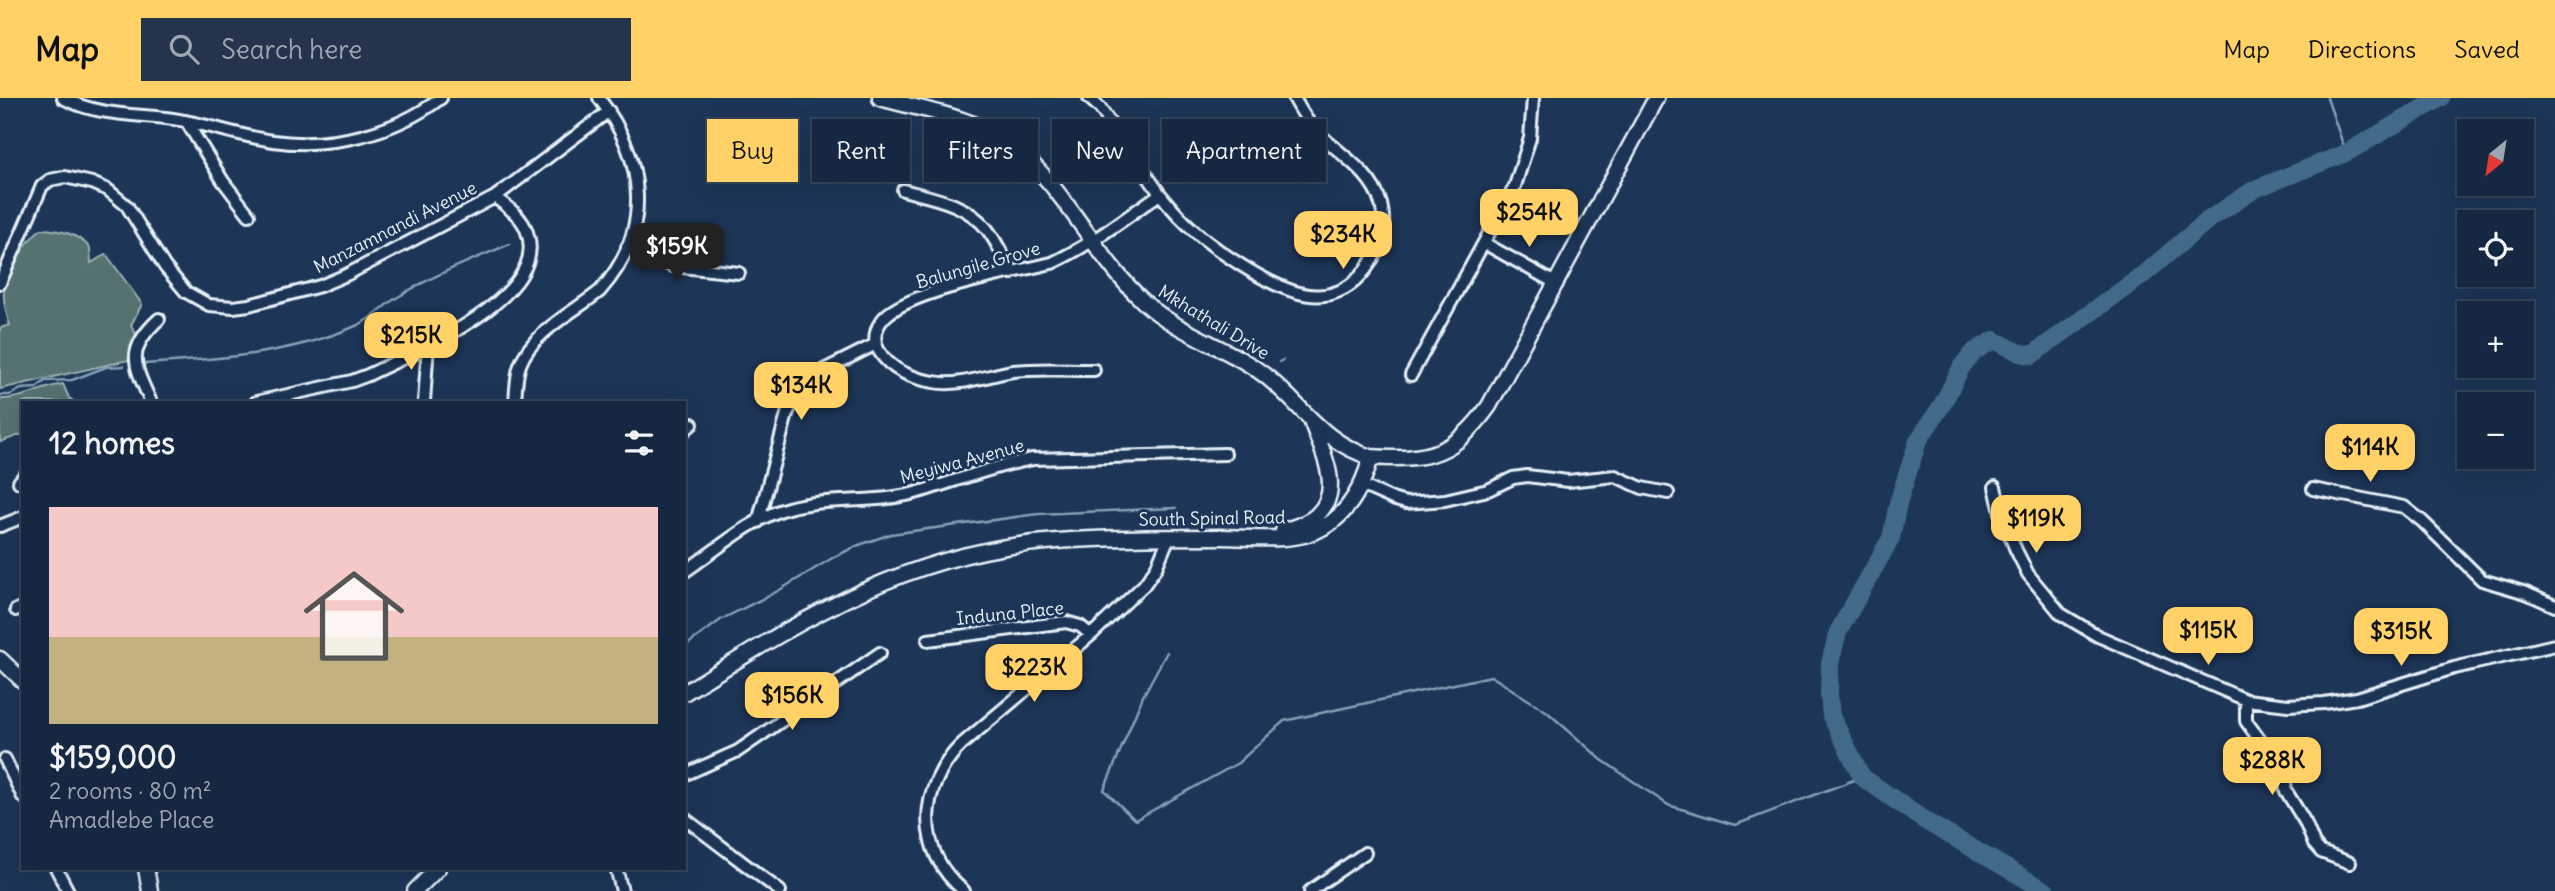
<!DOCTYPE html>
<meta charset="utf-8">
<style>
body{margin:0;font-family:Delius,sans-serif;background:#23344c;color:#f1f3f6;height:100vh;display:flex;flex-direction:column;font-size:26px;white-space:nowrap}
*{box-sizing:border-box;margin:0}
p{font-size:23px;color:#9ea6b1}
.icon{flex:none;width:38px;height:38px;fill:none;stroke:currentColor;stroke-width:2;stroke-linecap:round;stroke-linejoin:round}
.map{position:relative;flex:1;overflow:hidden}
.drawer{position:absolute;left:21px;top:303px;width:665px;height:469px;display:flex;flex-direction:column;background:#162841;border-radius:0px;box-shadow:0 7px 28px #0002,0 0 0 2px #35445a}
.drawer>*{flex:none}
.guide{position:absolute;left:707px;top:21px;width:665px;height:63px;display:flex;gap:14px}
.needle{width:46px;rotate:210deg}
.tools{position:absolute;left:2457px;top:21px;display:grid;gap:14px}
.tools a{display:grid;place-items:center;width:77px;height:77px;border-radius:0px;background:#162841;box-shadow:0 7px 28px #0002,0 0 0 2px #35445a;font-size:35px}
.price{position:absolute;translate:-50% -60px;padding:0 16px;border-radius:14px;background:#ffd166;color:#111;font-size:23px;line-height:46px;filter:drop-shadow(0 2px 4px #0008)}
.price::after{content:'';position:absolute;left:50%;top:42px;width:21px;height:16px;margin-left:-10px;background:inherit;clip-path:polygon(0 0,100% 0,50% 100%)}
.price.active{background:#222;color:#fff}
ul{padding:0;list-style:none}
li{display:grid;align-content:center;gap:14px;height:371px;padding:0 28px}
li span{display:grid;place-items:center;height:217px;border-radius:0px;color:#555}
li>.icon{margin-inline-start:auto}
span .icon{width:126px;height:126px;fill:#fffc;stroke-width:1}
li b{font-size:30px}
h2{display:flex;justify-content:space-between;align-items:center;height:84px;padding:0 28px;font-size:30px}
.tag{padding:0 24px;border-radius:0px;background:#162841;box-shadow:0 7px 28px #0002,0 0 0 2px #35445a;font-size:24px;line-height:63px}
.tag.active{background:#ffd166;color:#111}
header{display:flex;align-items:center;gap:42px;box-sizing:border-box;height:98px;padding:0 35px;background:#ffd166;color:#111}
header strong{font-size:33px}
nav{display:flex;gap:38px;margin-inline-start:auto;font-size:24px}
.search{width:490px;height:63px;background:#23344c;display:flex;align-items:center;gap:18px;box-sizing:border-box;padding:0 24px;border-radius:0px;color:#9ea6b1;font-size:26px}
.map>svg:first-child{display:block}
.green{fill:#55716f;stroke:#9eb1b4;stroke-width:2}
.lines{fill:none;stroke-linecap:round;stroke-linejoin:round}
.stream{stroke:#84a1b6;stroke-width:2.5}
.river{stroke:#426b8a;stroke-width:18}
.minor-casing{stroke:#e8f1f8;stroke-width:16}
.tertiary-casing{stroke:#e8f1f8;stroke-width:19}
.minor{stroke:#1d3557;stroke-width:10}
.tertiary{stroke:#1d3557;stroke-width:14}
.labels{text-anchor:middle;dominant-baseline:central;stroke-width:6;stroke-linejoin:round;paint-order:stroke}
.street-label{font-size:18px;fill:#e8f1f8;stroke:#1d3557}
</style>
<header>
<strong>Map</strong>
<div class="search"><svg class="icon" aria-label="search" viewBox="0 0 24 24"><circle cx="10" cy="10" r="6"/><path d="M15 15l6 6"/></svg>Search here</div>
<nav><a>Map</a><a>Directions</a><a>Saved</a></nav>
</header>
<div class="map">
<svg width="2555" height="793" viewBox="0 0 2555 793">
<rect width="100%" height="100%" fill="#1d3557"/>
<filter id="ink" filterUnits="userSpaceOnUse"><feTurbulence type="fractalNoise" baseFrequency=".0143" numOctaves="2"/><feDisplacementMap in="SourceGraphic" scale="14" xChannelSelector="R" yChannelSelector="G"/><feConvolveMatrix kernelMatrix="1 2 1 2 8 2 1 2 1" color-interpolation-filters="sRGB"/></filter>
<g filter="url(#ink)">
<!-- green -->
<path class="green" d="M41,131C60,132 77,135 90,150L91,165L106,156L142,206L131,227L138,239L129,262L0,291V230L10,227C7,219 3,202 4,194C8,175 25,142 41,131Z
M63,286L69,300L75,304H23V336L0,344V301C21,302 42,289 63,286Z"/>
<g class="lines">
<!-- stream -->
<path class="stream" d="M2327,0L2346,55
M1279,264L1283,262
M143,266C216,261 291,257 358,227C373,220 384,207 398,199C433,177 472,162 510,146
M0,297H10L21,291L36,290L45,283L72,282L106,269L124,268
M684,549L722,521L778,493L834,459L859,447L891,436L1038,416L1176,410
M1167,554L1143,598L1104,692L1135,722L1238,665L1284,623L1491,578L1546,613L1602,662L1668,707L1735,727L1862,679"/>
<!-- river -->
<path class="river" d="M2046,793L1925,723L1862,679L1831,618L1829,597L1830,565L1838,534L1891,440L1898,405L1918,343L1942,307L1962,268L1975,253L1994,242L2020,255L2032,257L2143,177L2208,122L2255,91L2346,55L2441,0"/>
<!-- minor casing -->
<g class="minor-casing">
<path id="minor" d="M63,0C96,18 136,16 173,21C207,26 239,38 273,43C330,51 394,36 441,0
M1089,0L1100,10L1160,96C1125,120 1091,147 1052,165C1011,175 919,191 888,216C877,225 871,240 879,253C890,272 914,281 934,284C959,289 988,277 1013,273C1039,270 1067,272 1094,272
M186,23L223,83L249,117
M903,92C933,100 966,105 987,131C997,144 1004,160 1012,175
M1160,96C1185,128 1209,147 1244,169C1283,193 1331,218 1366,171C1380,152 1387,129 1381,106C1372,73 1336,54 1314,31C1306,22 1300,11 1294,0
M1484,145L1557,186
M627,149L673,168L739,175
M0,185L42,88L50,82L65,79L92,85L108,92L127,108L165,169L186,194L209,207L233,209L249,207L320,188L346,177L495,99L609,13
M1411,277L1515,88L1530,40L1533,0
M151,304C134,267 125,252 159,221
M256,304L352,283L368,277C412,255 551,200 527,134C522,118 507,109 495,99
M424,304L428,247
M515,304C516,292 516,278 520,267C532,234 574,214 600,193C653,133 646,62 599,0
M684,333L692,326
M19,384L23,379
M1361,387L1395,402L1406,405L1445,402L1488,392L1513,380L1527,378L1568,383L1615,378L1642,390L1668,395
M1995,389L2001,415L2016,452L2028,476L2061,516L2098,538L2246,602L2288,607L2324,605L2357,600L2454,570L2555,547
M2313,391L2404,409L2422,423L2482,482L2526,495L2555,508
M758,424L787,316L795,298L824,272L876,246
M0,428L23,419
M684,474C715,453 752,420 788,410C829,399 874,406 915,395C955,384 991,368 1033,361L1225,356
M16,512L23,509
M928,542L1066,524L1080,528L1091,537
M2246,602V623L2261,644L2283,666L2286,693L2305,724L2314,746L2321,754L2350,765
M5,661L23,699
M684,677L738,653L880,555
M684,720L780,793
M56,770L68,793
M616,770L622,793
M964,793C915,753 918,689 962,646L1091,537L1144,487L1156,470L1169,439
M1310,793L1365,755"/>
</g>
<!-- tertiary casing -->
<g class="tertiary-casing">
<path id="tertiary" d="M880,0C923,12 974,19 1010,46C1066,89 1093,157 1144,204C1180,237 1229,249 1267,279C1304,309 1323,345 1371,359
M1283,433C1294,429 1308,426 1317,417C1344,392 1322,353 1312,325
M0,561L23,583
M684,595C806,519 909,453 1057,443C1112,439 1167,439 1221,439C1250,439 1284,444 1311,435C1345,423 1362,392 1371,359C1429,363 1454,357 1489,308L1656,0
M146,770L150,793
M415,793L438,770"/>
</g>
<!-- minor -->
<use href="#minor" class="minor"/>
<!-- tertiary -->
<use href="#tertiary" class="tertiary"/>
</g>
</g>
<g class="labels">
<!-- street labels -->
<g class="street-label">
<text transform="translate(395 129) rotate(-27)">Manzamnandi Avenue</text>
<text transform="translate(978 167) rotate(-16)">Balungile Grove</text>
<text transform="translate(1214 224) rotate(31)">Mkhathali Drive</text>
<text transform="translate(962 363) rotate(-15)">Meyiwa Avenue</text>
<text transform="translate(1212 420) rotate(-1)">South Spinal Road</text>
<text transform="translate(1010 515) rotate(-6)">Induna Place</text>
</g>
</g>
</svg>
<div class="tools">
<a><svg class="needle" viewBox="-14 -14 28 28"><path d="M0-13l5 13h-10z" fill="#e53935"/><path d="M0 13l5-13h-10z" fill="#9ea6b1"/></svg></a>
<a><svg class="icon" aria-label="locate" viewBox="0 0 24 24"><circle cx="12" cy="12" r="6"/><path d="M12 2v4M12 18v4M2 12h4M18 12h4"/></svg></a>
<a>+</a>
<a>−</a>
</div>
<b class="price" style="left:1529px;top:151px">$254K</b>
<b class="price" style="left:1343px;top:173px">$234K</b>
<b class="price active" style="left:677px;top:185px">$159K</b>
<b class="price" style="left:411px;top:274px">$215K</b>
<b class="price" style="left:801px;top:324px">$134K</b>
<b class="price" style="left:2370px;top:386px">$114K</b>
<b class="price" style="left:2036px;top:457px">$119K</b>
<b class="price" style="left:2208px;top:569px">$115K</b>
<b class="price" style="left:2401px;top:570px">$315K</b>
<b class="price" style="left:1034px;top:606px">$223K</b>
<b class="price" style="left:792px;top:634px">$156K</b>
<b class="price" style="left:2272px;top:699px">$288K</b>
<div class="guide">
<a class="tag active">Buy</a>
<a class="tag">Rent</a>
<a class="tag">Filters</a>
<a class="tag">New</a>
<a class="tag">Apartment</a>
</div>
<section class="drawer">
<h2>12 homes<svg class="icon" aria-label="filters" viewBox="0 0 24 24"><path d="M4 7h16M4 17h16"/><circle cx="9" cy="7" r="2"/><circle cx="15" cy="17" r="2"/></svg></h2>
<ul>
<li><span style="background:linear-gradient(#f6c9c9 60%,#c2b280 0)"><svg class="icon" aria-label="home" viewBox="0 0 24 24"><path d="M3 11l9-7 9 7M6 9v11h12V9"/></svg></span><div><b>$159,000</b><p>2 rooms · 80 m²</p><p>Amadlebe Place</p></div></li>
</ul>
</section>
</div>
